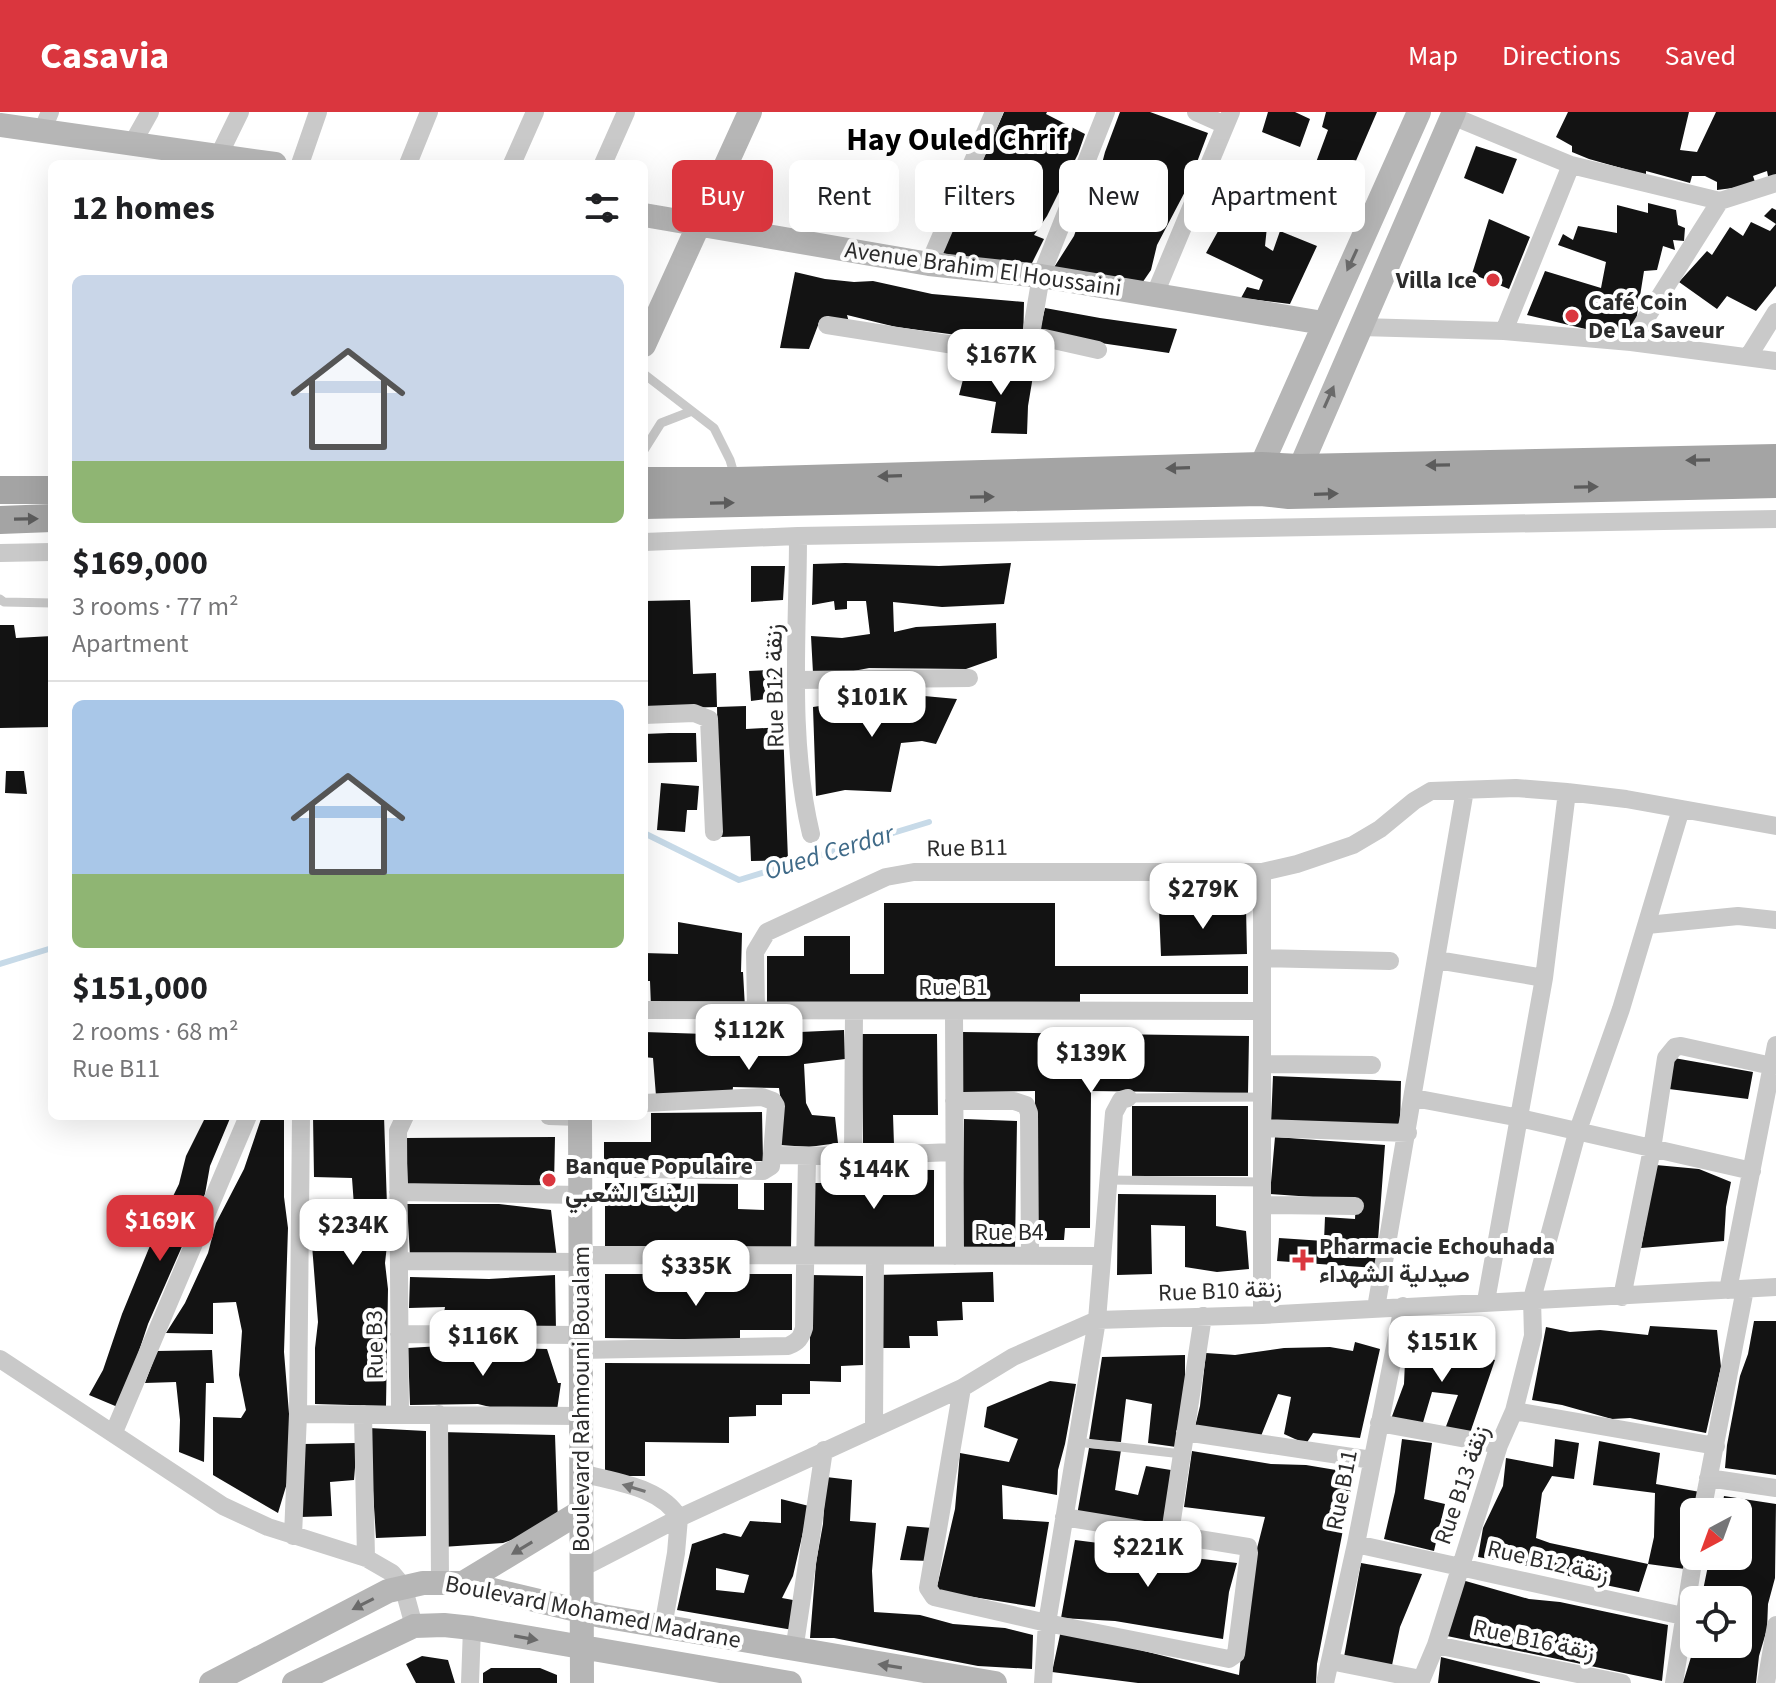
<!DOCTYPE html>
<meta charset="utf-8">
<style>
body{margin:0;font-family:"Source Sans 3",Vazirmatn,sans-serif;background:#f6f6f6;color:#202124;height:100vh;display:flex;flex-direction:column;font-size:30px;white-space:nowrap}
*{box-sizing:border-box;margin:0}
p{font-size:26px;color:#757577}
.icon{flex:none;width:44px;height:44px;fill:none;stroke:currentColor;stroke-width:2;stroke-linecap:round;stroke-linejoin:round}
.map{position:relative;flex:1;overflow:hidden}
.drawer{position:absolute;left:48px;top:48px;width:600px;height:960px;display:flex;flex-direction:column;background:#fff;border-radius:12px;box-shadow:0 8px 32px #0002}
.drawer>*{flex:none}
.guide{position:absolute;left:672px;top:48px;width:760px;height:72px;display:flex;gap:16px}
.needle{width:52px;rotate:221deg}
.controls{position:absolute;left:1680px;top:1386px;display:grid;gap:16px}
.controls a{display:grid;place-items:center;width:72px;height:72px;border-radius:12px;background:#fff;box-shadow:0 8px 32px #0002;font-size:40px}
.price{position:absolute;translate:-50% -68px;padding:0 18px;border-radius:16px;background:#fff;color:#222;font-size:26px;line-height:52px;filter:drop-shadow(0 2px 4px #0008)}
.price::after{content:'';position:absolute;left:50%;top:48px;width:24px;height:18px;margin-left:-12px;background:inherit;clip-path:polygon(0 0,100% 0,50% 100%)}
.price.on{background:#da363e;color:#fff}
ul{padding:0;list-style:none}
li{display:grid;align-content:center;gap:16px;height:424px;padding:0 24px}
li+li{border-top:2px solid #e0e0e0}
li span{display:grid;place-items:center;height:248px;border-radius:12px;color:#555}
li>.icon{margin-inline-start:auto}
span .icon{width:144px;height:144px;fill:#fffc;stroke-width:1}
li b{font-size:34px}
h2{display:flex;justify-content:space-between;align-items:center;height:96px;padding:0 24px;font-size:34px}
.chip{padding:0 28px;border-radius:12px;background:#fff;box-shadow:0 8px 32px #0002;font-size:28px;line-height:72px}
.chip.on{background:#da363e;color:#fff}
header{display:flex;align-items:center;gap:48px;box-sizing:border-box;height:112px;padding:0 40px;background:#da363e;color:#fff}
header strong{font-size:38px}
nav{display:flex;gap:44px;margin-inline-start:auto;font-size:28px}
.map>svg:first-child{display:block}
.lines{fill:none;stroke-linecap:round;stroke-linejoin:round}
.stream{stroke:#c7dae8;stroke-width:6}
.building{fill:#131313;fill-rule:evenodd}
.lane{stroke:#c9c9c9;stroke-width:9}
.street{stroke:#c9c9c9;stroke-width:18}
.secondary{stroke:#b6b6b6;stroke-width:24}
.primary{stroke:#a4a4a4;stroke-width:28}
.oneway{fill:#6a6a6a}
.oneway2{fill:#5c5c5c}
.oneway3{fill:#737373}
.poi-dot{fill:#da363e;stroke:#fff;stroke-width:3}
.labels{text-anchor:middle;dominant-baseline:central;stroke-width:8;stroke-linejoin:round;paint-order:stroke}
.street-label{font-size:24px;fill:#2c2c2c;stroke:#fff}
.poi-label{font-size:24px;font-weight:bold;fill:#2c2c2c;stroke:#fff;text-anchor:start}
.water-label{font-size:26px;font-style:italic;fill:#3f6a88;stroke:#fff}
.district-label{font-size:32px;font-weight:bold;fill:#000;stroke:#fff}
</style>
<header>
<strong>Casavia</strong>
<nav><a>Map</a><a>Directions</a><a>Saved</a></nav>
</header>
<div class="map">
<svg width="1776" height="1571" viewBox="0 0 1776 1571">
<rect width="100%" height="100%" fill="#fff"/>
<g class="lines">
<!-- stream -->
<path class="stream" d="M644,721L739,768L929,710
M0,852L52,836"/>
</g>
<!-- building -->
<path class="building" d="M1004,0H1047L1046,2L1085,22L1078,42L1047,104L1034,123L1044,127L1028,159L942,141Z
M1120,0H1150L1208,21L1188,74L1157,133L1151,158L1140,174L1053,157L1074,124L1089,80L1099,63L1105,40Z
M1268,0H1295L1310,7L1300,35L1262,20Z
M1326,0H1377L1333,102L1292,82L1285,98L1241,82L1252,54L1297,68L1304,50L1315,53L1328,18L1322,15Z
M1568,0H1689L1680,38L1697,40L1716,0H1776V66L1769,69L1767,59L1753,64L1756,73L1717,78V70L1705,64H1692L1690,71L1646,59V63L1589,47L1572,40V34L1556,25Z
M1476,34L1517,47L1503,82L1464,66Z
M1233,85L1268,105L1265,134L1273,139L1280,119L1317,134L1290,192L1241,186L1247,175L1259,178L1263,168L1206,141L1222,112Z
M1648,91L1676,98L1678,113L1685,116L1684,129L1673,128L1675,138L1663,134L1657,158L1644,159L1634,222L1594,219L1527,203L1545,159L1601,176L1606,150L1558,133L1563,122L1573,128L1578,114L1617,121V93L1648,101Z
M1772,96L1776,98V174L1756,199L1727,184L1717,197L1679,170L1707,139L1712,143L1730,115L1743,124L1751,110L1770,119L1776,112L1764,104Z
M1489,107L1530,125L1509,177L1472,162Z
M795,160L825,167L854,170L873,169L932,182L1024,190L1023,238L957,223L896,215L847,203L850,214L820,208L809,237L780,236Z
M1045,196L1100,206L1177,217L1169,241L1039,222Z
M966,256L998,257L1033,264L1028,294L1027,322L991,321L996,290L959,283Z
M845,451L939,454L1011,451L1004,492L942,495L893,490L894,520L916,515L996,511L997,546L966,557L869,556L843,561H813L811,524L842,526L870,522L866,489H847V497L835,498L834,489L812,493L813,452Z
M751,454H785L783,488L751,490Z
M690,488L693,562L716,561L717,595L644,597V547H646L644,489Z
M0,513H14L16,526L52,524V615L0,616Z
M785,557L781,585L751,589L749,559Z
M924,584L957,587L936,632L922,629L901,631L891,680L845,678L816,684L813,595L873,586Z
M746,594V617L783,615L788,748L751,749L750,724L720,725L717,595Z
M669,621H696L697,650L644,651V622Z
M6,659H24L27,682L5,681Z
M661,671L699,674L697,698H687L685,720L657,718Z
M884,791H1055V854H1248V882H1080V896H767V844H804V824H850V862H884Z
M1246,795L1247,842L1161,844L1159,797Z
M678,810L742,821L741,860H743L745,896L651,895L650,869H644V841L678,842Z
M844,918L845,947L804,952L806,991L812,1003L835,1005L838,1031L809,1035L780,1033L781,990L779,976L733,975L732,984H656L653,946L644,945V920L736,923Z
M962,920L1249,924L1248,981L1091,979L1090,1116H1065L1064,1128H1035V979L962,980Z
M862,922H937L938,1003H893L894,1033H863Z
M1674,946L1753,960L1748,987L1669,977Z
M1273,964L1401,969L1400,1017L1271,1012Z
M1132,994H1248V1064H1132Z
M762,1000L763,1049L604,1051V1030H651V1001Z
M206,1004H231L210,1054L205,1082L148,1212L120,1296L89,1283L103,1258L122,1202L156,1119L179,1072L186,1044Z
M262,1004H284V1085L288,1116L284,1240L293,1351L278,1401L213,1363V1305L241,1306L246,1298L239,1263L242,1219L236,1190L213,1191V1222L166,1221L185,1191L208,1141L216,1111L244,1057Z
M313,1004H384L388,1124L385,1151L388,1177L386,1294L315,1292V1236L318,1210L311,1120L352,1124L354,1094L352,1066L314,1065Z
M964,1007L1017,1009L1015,1136L962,1135Z
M555,1025L554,1073L408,1077L406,1026Z
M1275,1025L1385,1033L1376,1156L1277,1149L1279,1126L1324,1129L1325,1105L1355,1107L1356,1088L1270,1082Z
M1656,1053L1699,1057L1731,1070L1726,1095L1724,1129L1641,1136Z
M863,1057L934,1058V1136L808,1135V1071H863Z
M605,1071L738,1072V1097L764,1098V1071H792L791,1136L605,1134Z
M1118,1082L1216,1083V1114L1246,1119L1249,1157L1217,1160L1185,1155V1114L1151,1113L1152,1162L1117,1163Z
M407,1092H499L551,1098L557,1147L410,1144Z
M993,1160L994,1190H962L963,1208L937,1209L938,1224H909L910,1236H880L877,1163Z
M605,1162H653V1172L740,1173V1162H792V1218H740V1228L605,1226Z
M555,1163L556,1218L441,1219L445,1195L409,1196L410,1165L489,1167Z
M810,1163L863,1164V1253L841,1254V1270L810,1269V1282H782V1293H756V1304L729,1305V1331L645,1330V1364H605V1251L810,1252Z
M1754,1209H1776V1363L1725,1356L1727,1333L1740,1264L1748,1242Z
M1650,1214L1717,1218L1721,1255L1706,1321L1630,1306L1612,1307L1562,1293L1532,1288L1546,1215L1570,1220L1600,1218L1648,1223Z
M1406,1226L1495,1248L1469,1324L1445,1317L1458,1283L1432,1280L1422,1314L1391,1307L1404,1272Z
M1355,1230L1380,1237L1360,1326L1313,1321L1306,1332L1284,1322L1291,1285L1278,1282L1261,1324L1194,1319L1200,1294L1206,1241L1235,1243L1284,1236L1330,1235L1353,1239Z
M441,1234L547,1237L558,1271H561L557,1298H502L478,1292L410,1293L408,1236Z
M212,1238L214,1271H206L204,1350L179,1340L180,1308L176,1270L145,1271L157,1239Z
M1185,1243V1278L1176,1335L1148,1331L1152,1292L1126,1287L1121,1330L1089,1328L1102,1245Z
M1050,1269L1076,1272L1065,1332L1058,1358L1057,1383L1002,1373L1003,1407L1049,1410L1035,1495L936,1479L955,1397L960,1341L1009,1350L1018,1327L984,1315L987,1295Z
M369,1316L426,1319V1424L376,1426Z
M441,1320L555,1323L558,1411L503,1431L442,1435Z
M1402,1327L1432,1331L1424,1387L1445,1392L1434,1439L1384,1427L1395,1380Z
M1555,1327L1579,1331L1574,1367L1552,1364L1542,1381L1536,1426L1550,1431L1648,1452L1639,1480L1591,1470L1543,1457L1478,1445L1483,1416L1503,1374L1506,1346L1553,1355Z
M1599,1329L1660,1341L1656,1372L1700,1380L1692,1406L1685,1457L1648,1452L1654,1425L1655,1381L1593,1373Z
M357,1331L354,1368L330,1370L332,1404L300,1405L303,1332Z
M1089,1336L1121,1338L1115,1378L1138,1383L1146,1354L1171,1358L1164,1415L1077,1403Z
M1192,1339L1271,1352L1306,1353L1354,1361L1317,1552L1316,1571H1138L1052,1560L1061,1518L1239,1563L1249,1468L1265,1405L1184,1395Z
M826,1365L852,1368L850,1409L876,1411L872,1459L874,1500L920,1503L953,1512L1005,1516L1033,1523L1032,1557L978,1554L834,1526H810L816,1451L823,1412Z
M1724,1384L1776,1392L1775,1466L1768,1492L1767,1517L1759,1544L1756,1571H1683L1695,1532H1738V1488H1701L1710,1444H1738V1400H1721Z
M781,1387L809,1394L793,1464L782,1486L793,1488V1518L677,1498L692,1432L724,1421L741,1425L750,1409L781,1411ZM716,1456L749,1463L744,1481L716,1478Z
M907,1414L933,1416L930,1449L900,1448Z
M1075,1428L1130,1435L1159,1442L1237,1451L1229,1480L1223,1527L1115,1509L1061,1506Z
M1361,1451L1422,1462L1400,1515L1391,1558L1344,1545Z
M1462,1468L1529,1487L1560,1490L1668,1513L1662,1569L1447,1524Z
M422,1544L448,1548L455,1571H416L406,1552Z
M1441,1545L1540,1570V1571H1438Z
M491,1556H540L557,1563V1571H483V1561Z"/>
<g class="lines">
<!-- lane -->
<path class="lane" d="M644,262L714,316L730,348L735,365
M644,338L661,311L692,299
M0,487L4,490L52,491
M1128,986L1263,985
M1108,1068L1262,1070
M1077,1330L1182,1342"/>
<!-- street -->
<path class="street" d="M1196,0L1225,13
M1452,4L1571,53L1720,89L1776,71
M42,19L50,0
M132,32L150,0
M219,43L240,0
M300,52L318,0
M408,52L429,0
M512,52L535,0
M603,52L626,0
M929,152L994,0
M1155,182L1231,0
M827,213L1011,242L1023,241L1031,223L1041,164L1106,0
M1360,215L1504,219L1631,230L1776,249
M1504,219L1571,53
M1031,223L1098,238
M1631,230L1720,89
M1748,245L1776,200
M798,424C798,522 788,626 811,722
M644,430L798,424L1776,407
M0,441L52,440
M798,568L969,566
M644,603L694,601L709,607L714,720
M1262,760V1203
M1647,813L1738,804L1776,808
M1263,846L1390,849
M1437,848L1544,866
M644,898L1262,899
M756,899L755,840L767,820L886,765L914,760H1262L1297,752L1353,733L1380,717L1414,689L1431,679L1516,676L1567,680L1626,687L1776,714
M954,899L955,1144
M1262,952L1372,953
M1414,986L1520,1006L1752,1059
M954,989H1014L1026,993L1029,1001L1030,1143
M549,1004L580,1005
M1264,1016L1408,1021
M774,1043L853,1044L953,1040
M853,1044L854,899
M581,1056L763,1059L771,1054L776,994L773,989L762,985L644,991
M398,1080L580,1083
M1262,1093L1355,1094
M579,1143L1102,1144
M399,1149L579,1150
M1728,1178L1776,933
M1622,1185L1652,1037L1666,946L1675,935L1681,934L1772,954
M1486,1189L1544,866L1567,680
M1376,1196L1465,678
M399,1222L579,1223
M579,1238L788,1234C798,1230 801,1226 804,1216L807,1045
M0,1247L223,1394L268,1415L366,1446L392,1461L403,1474L414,1514
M962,1276L928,1476L934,1485L1047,1511L1229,1547L1236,1542L1249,1441L1248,1435L1064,1405
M1514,1299L1716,1334
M400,1301L398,1019L405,1004
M298,1302L580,1304
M363,1302L366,1446
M439,1302L440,1470
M1379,1311L1499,1333
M874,1315L875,1144
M114,1320L248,1004
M1185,1320L1372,1348
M581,1361C613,1370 661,1374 679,1406L676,1441L663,1515
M1708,1366L1776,1376
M1702,1400L1745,1177
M1170,1421L1203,1204
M293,1424L298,1302L301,1004
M1356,1432L1683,1504
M582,1456L679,1406L962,1276L1013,1245L1097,1208L1262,1203L1776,1175
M1436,1533L1622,1571
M794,1539L824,1338
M1330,1549L1421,1567
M470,1571L472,1516
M1043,1571L1047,1511L1097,1208L1114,1001L1121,988L1128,986
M1325,1571L1356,1432L1403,1194
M1420,1571L1436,1533L1499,1333L1514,1299L1533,1224L1532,1187L1577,1021L1621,897L1681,697
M1674,1571L1694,1444
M1766,1571L1776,1513"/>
<!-- secondary -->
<path class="secondary" d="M0,13L275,52
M644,103L929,152L1041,164L1323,211
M644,233L750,0
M1254,370L1419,0
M1294,370L1454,0
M580,1004L582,1571
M463,1471L580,1400
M211,1571L388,1479L423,1471H463L602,1504L995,1571
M294,1571L414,1514L444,1513L472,1516L790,1571"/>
<!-- primary -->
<path class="primary" d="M644,369H736L1261,354L1299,356L1776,346
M0,378H52
M644,393L1261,380L1289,383L1776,372
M0,408L52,406"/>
</g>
<!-- one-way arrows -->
<defs><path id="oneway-solid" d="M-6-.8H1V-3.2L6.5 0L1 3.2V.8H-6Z" transform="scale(2)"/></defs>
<g class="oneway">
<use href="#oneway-solid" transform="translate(1352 148) rotate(115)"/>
<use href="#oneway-solid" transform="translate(1329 285) rotate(-66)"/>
<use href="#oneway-solid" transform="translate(522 1436) rotate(149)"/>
<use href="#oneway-solid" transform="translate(363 1492) rotate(153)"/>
<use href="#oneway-solid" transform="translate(526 1526) rotate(10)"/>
<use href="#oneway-solid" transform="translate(890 1554) rotate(-171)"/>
</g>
<g class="oneway2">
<use href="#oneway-solid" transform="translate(1698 348) rotate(179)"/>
<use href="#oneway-solid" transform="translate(1438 353) rotate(179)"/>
<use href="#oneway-solid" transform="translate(1178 356) rotate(178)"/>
<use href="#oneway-solid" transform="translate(890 364) rotate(178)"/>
<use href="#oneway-solid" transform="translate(1586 375) rotate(-1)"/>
<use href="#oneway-solid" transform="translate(1326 382) rotate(-2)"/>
<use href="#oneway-solid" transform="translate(982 385) rotate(-1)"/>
<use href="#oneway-solid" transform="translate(722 391) rotate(-1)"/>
<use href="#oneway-solid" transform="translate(26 407) rotate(-1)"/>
</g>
<use class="oneway3" href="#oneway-solid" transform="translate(634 1376) rotate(-163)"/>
<!-- markers -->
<g class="poi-dot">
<circle cx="1493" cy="168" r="8"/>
<circle cx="1572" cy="204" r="8"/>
<circle cx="549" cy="1068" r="8"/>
<path d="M1299 1136h8v8h8v8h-8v8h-8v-8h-8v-8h8z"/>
</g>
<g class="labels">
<!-- street labels -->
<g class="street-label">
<text transform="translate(983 157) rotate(8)">Avenue Brahim El Houssaini</text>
<text transform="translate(775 574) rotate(-91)">Rue B12 زنقة</text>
<text transform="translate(967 736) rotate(-1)">Rue B11</text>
<text x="953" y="875">Rue B1</text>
<text x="1009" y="1120">Rue B4</text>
<text transform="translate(1220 1179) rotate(-2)">Rue B10 زنقة</text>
<text transform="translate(375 1233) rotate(-91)">Rue B3</text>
<text transform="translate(581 1287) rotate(-90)">Boulevard Rahmouni Boualam</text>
<text transform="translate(1462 1373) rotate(-71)">Rue B13 زنقة</text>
<text transform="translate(1342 1378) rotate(-79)">Rue B11</text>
<text transform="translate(1548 1450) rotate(13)">Rue B12 زنقة</text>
<text transform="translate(593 1500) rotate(11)">Boulevard Mohamed Madrane</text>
<text transform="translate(1534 1528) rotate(12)">Rue B16 زنقة</text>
</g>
<!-- poi labels -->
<g class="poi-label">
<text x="1477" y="168" text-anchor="end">Villa Ice</text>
<text x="1588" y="190">Café Coin<tspan x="1588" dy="28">De La Saveur</tspan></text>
<text x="565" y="1054">Banque Populaire<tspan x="565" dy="28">البنك الشعبي</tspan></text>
<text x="1319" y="1134">Pharmacie Echouhada<tspan x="1319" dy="28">صيدلية الشهداء</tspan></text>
</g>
<!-- water labels -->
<g class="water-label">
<text transform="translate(829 740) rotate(-17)">Oued Cerdar</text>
</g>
<!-- district labels -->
<g class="district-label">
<text x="957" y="28">Hay Ouled Chrif</text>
</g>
</g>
</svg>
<div class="controls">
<a><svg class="needle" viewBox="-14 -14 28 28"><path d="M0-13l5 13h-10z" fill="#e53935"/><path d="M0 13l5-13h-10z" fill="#757577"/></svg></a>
<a><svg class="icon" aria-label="locate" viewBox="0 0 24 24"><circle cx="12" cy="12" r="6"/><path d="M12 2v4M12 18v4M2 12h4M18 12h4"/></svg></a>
</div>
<b class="price" style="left:1001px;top:285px">$167K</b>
<b class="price" style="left:872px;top:627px">$101K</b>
<b class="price" style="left:1203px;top:819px">$279K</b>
<b class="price" style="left:749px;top:960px">$112K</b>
<b class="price" style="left:1091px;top:983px">$139K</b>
<b class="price" style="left:874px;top:1099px">$144K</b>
<b class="price on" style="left:160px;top:1151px">$169K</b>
<b class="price" style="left:353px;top:1155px">$234K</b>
<b class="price" style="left:696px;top:1196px">$335K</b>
<b class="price" style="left:483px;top:1266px">$116K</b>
<b class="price" style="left:1442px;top:1272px">$151K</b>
<b class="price" style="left:1148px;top:1477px">$221K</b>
<div class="guide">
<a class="chip on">Buy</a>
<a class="chip">Rent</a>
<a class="chip">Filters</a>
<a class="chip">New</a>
<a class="chip">Apartment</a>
</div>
<section class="drawer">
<h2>12 homes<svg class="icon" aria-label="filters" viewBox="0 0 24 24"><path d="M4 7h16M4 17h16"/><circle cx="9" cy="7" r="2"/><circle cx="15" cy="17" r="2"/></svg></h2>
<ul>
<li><span style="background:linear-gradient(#c9d6e8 75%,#8fb573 0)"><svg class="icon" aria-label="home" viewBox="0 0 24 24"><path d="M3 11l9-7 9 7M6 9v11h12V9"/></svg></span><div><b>$169,000</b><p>3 rooms · 77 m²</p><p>Apartment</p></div></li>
<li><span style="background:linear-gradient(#a9c7e8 70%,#8fb573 0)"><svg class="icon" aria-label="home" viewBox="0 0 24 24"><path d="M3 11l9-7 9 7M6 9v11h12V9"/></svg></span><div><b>$151,000</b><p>2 rooms · 68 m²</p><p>Rue B11</p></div></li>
</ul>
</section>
</div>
